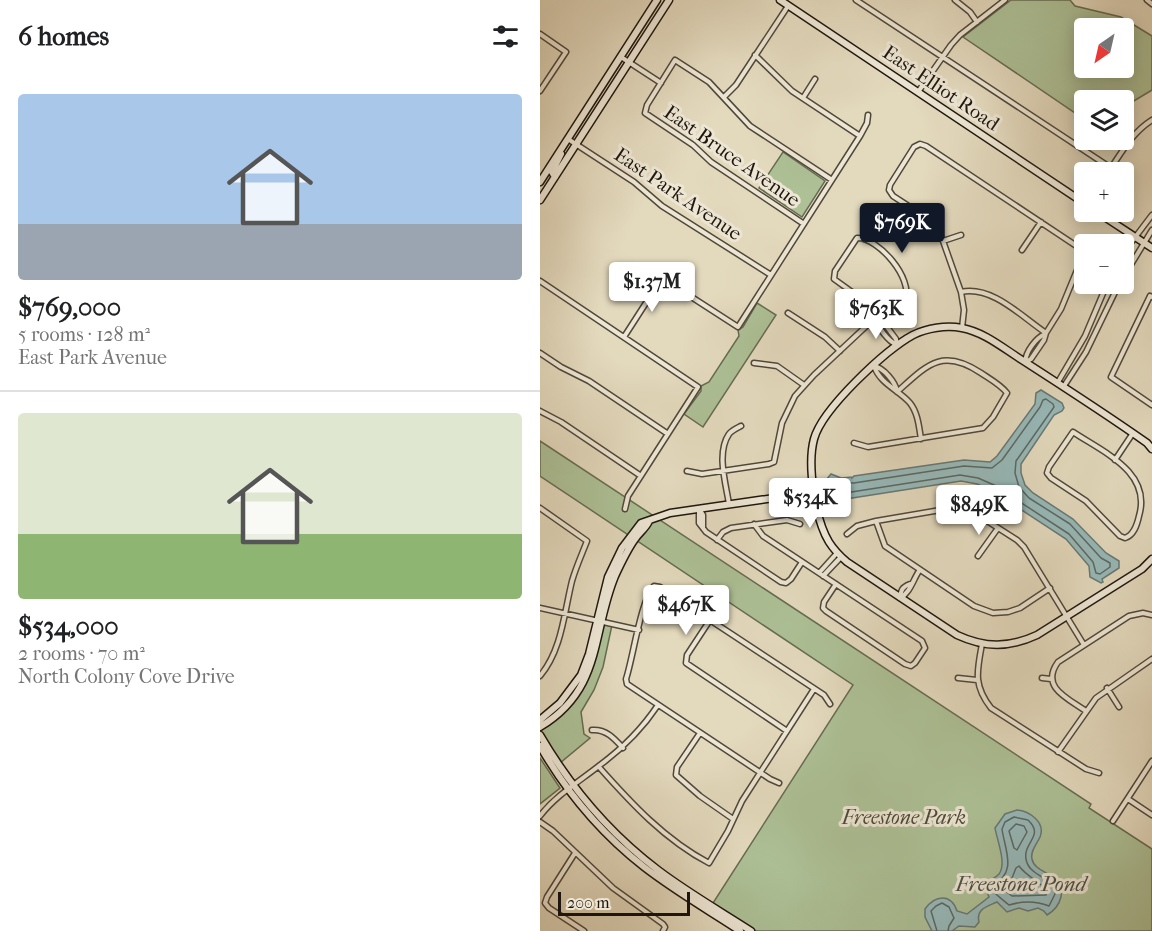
<!DOCTYPE html>
<meta charset="utf-8">
<style>
body{margin:0;font-family:"IM FELL French Canon",serif;background:#f2f2f2;color:#202124;height:100vh;display:flex;flex-direction:column;font-size:22px;white-space:nowrap}
*{box-sizing:border-box;margin:0}
p{font-size:20px;color:#757577}
.icon{flex:none;width:33px;height:33px;fill:none;stroke:currentColor;stroke-width:2;stroke-linecap:round;stroke-linejoin:round}
.map{position:relative;flex:1;overflow:hidden}
.drawer{display:flex;flex-direction:column;background:#fff;width:540px}
.drawer>*{flex:none}
.needle{width:39px;rotate:214deg}
.fabs{position:absolute;left:534px;top:18px;display:grid;gap:12px}
.fabs a{display:grid;place-items:center;width:60px;height:60px;border-radius:6px;background:#fff;box-shadow:0 3px 15px #0003;font-size:30px}
.scale{position:absolute;left:18px;bottom:15px;width:132px;box-sizing:border-box;padding-left:6px;border:3px solid #1f170f;border-top:0;font-size:16px;line-height:21px;white-space:nowrap;color:#1f170f;-webkit-text-stroke:4px #ede6d4;paint-order:stroke}
.price{position:absolute;translate:-50% -51px;padding:0 14px;border-radius:6px;background:#fff;color:#222;font-size:20px;line-height:39px;filter:drop-shadow(0 2px 3px #0008)}
.price::after{content:'';position:absolute;left:50%;top:36px;width:18px;height:14px;margin-left:-9px;background:inherit;clip-path:polygon(0 0,100% 0,50% 100%)}
.price.on{background:#111827;color:#fff}
ul{padding:0;list-style:none}
li{display:grid;align-content:center;gap:12px;height:318px;padding:0 18px}
li+li{border-top:2px solid #e0e0e0}
li span{display:grid;place-items:center;height:186px;border-radius:6px;color:#555}
li>.icon{margin-inline-start:auto}
span .icon{width:108px;height:108px;fill:#fffc;stroke-width:1}
li b{font-size:26px}
h2{display:flex;justify-content:space-between;align-items:center;height:72px;padding:0 18px;font-size:26px}
main{display:flex;flex:1;min-height:0}
.map>svg:first-child{display:block}
.green{fill:#adc096;stroke:#666c52;stroke-width:1.5;fill-rule:evenodd}
.water{fill:#97b9b9;stroke:#677875;stroke-width:1.5}
.lines{fill:none;stroke-linecap:round;stroke-linejoin:round}
.shore{stroke:#5b6864;stroke-width:1.5}
.street-casing{stroke:#50483a;stroke-width:7}
.secondary-casing{stroke:#1f170f;stroke-width:9}
.street{stroke:#ede6d4;stroke-width:4}
.secondary{stroke:#ede6d4;stroke-width:6}
.labels{text-anchor:middle;dominant-baseline:central;stroke-width:6;stroke-linejoin:round;paint-order:stroke}
.street-label{font-size:20px;fill:#1f170f;stroke:#ede6d4}
.park-label{font-size:20px;font-style:italic;fill:#4a4a38;stroke:#ede6d4}
.water-label{font-size:21px;font-style:italic;fill:#49504a;stroke:#ede6d4}
</style>
<main>
<section class="drawer">
<h2>6 homes<svg class="icon" aria-label="filters" viewBox="0 0 24 24"><path d="M4 7h16M4 17h16"/><circle cx="9" cy="7" r="2"/><circle cx="15" cy="17" r="2"/></svg></h2>
<ul>
<li><span style="background:linear-gradient(#a9c7e8 70%,#9aa5b1 0)"><svg class="icon" aria-label="home" viewBox="0 0 24 24"><path d="M3 11l9-7 9 7M6 9v11h12V9"/></svg></span><div><b>$769,000</b><p>5 rooms · 128 m²</p><p>East Park Avenue</p></div></li>
<li><span style="background:linear-gradient(#dfe7d0 65%,#8fb573 0)"><svg class="icon" aria-label="home" viewBox="0 0 24 24"><path d="M3 11l9-7 9 7M6 9v11h12V9"/></svg></span><div><b>$534,000</b><p>2 rooms · 70 m²</p><p>North Colony Cove Drive</p></div></li>
</ul>
</section>
<div class="map">
<svg width="612" height="931" viewBox="0 0 612 931">
<rect width="100%" height="100%" fill="#e3d9bd"/>
<filter id="stains"><feTurbulence type="fractalNoise" baseFrequency=".00333" numOctaves="4"/><feColorMatrix values="0 0 0 0 .2 0 0 0 0 .09 0 0 0 0 .02 0 0 0 .5 -.17"/></filter>
<radialGradient id="worn" r=".72"><stop offset=".6" stop-color="#630" stop-opacity="0"/><stop offset="1" stop-color="#630" stop-opacity=".3"/></radialGradient>
<!-- green -->
<path class="green" d="M471,0H530L535,6L581,17L612,36V90L584,107V100H544V119L423,37ZM544,28H584V68H544Z
M243,152L285,181L262,217L219,188Z
M217,303L236,315L163,427L144,414L161,391V386L169,382L199,336L198,330L203,327Z
M0,441L551,804L549,808L612,849V931H216L173,903L313,685L0,476Z
M59,622L72,625L63,667L54,690L41,712L44,734L50,738L20,763L0,734V724C44,690 45,673 59,622Z
M0,758L20,788L0,804Z"/>
<!-- water -->
<path class="water" d="M501,390L522,403L524,408L522,411L514,415L481,464V473L485,485L493,493L533,519L566,553L579,561V568L562,579L563,582L561,583L550,577L549,566L526,539L451,490L437,484L421,481L306,499L297,507L290,503L286,480L291,474L301,478L312,477V478L314,476L424,460L450,462L457,456L495,404L496,393Z
M477,810C489,811 506,822 500,837C497,844 490,851 492,859C495,875 525,872 521,897C519,905 514,911 507,915L504,911L498,908L488,911L479,908L467,912L457,902C446,907 436,909 439,922L435,927L419,926L412,931H392L385,917V909C395,895 411,893 417,911L427,914L449,897L444,885C448,879 454,880 459,874C467,864 457,840 455,828L465,814Z"/>
<g class="lines">
<!-- shore -->
<path class="shore" d="M506,399L513,404L514,407L476,461L475,473L479,487L489,498L530,524L561,558L570,563V567L560,574L556,573L553,562L529,534L454,485L438,478L420,475L305,493L298,496L295,495L293,486L296,483H314L424,466L452,468L462,460L500,407L503,400Z
M474,817L488,820C505,836 483,842 486,859C489,877 512,875 515,894L509,906C496,901 482,901 469,905C462,899 456,895 451,889L452,886C478,872 465,851 462,829L465,822Z
M476,824L484,826L487,832L477,850L474,848L469,831Z
M479,866C487,877 501,882 507,891L506,895L472,896L465,891L464,888L472,878L476,868Z
M397,931L391,911L396,906L402,903L409,907L414,918L409,926L408,931"/>
<!-- street casing -->
<g class="street-casing">
<path id="street" d="M316,0L571,168C583,150 593,132 612,120
M415,0L430,12L437,22
M607,0L612,4
M0,34L26,52L0,91
M215,55L252,91L320,136
M81,57L121,83
M378,92L411,45L420,35L465,0
M184,97L196,85L248,6
M263,98L275,79
M28,139L94,182L122,206L231,275
M264,224L171,162L153,145L105,113L107,105L135,60L169,82L210,126L292,180
M403,241L421,235
M482,250L501,222
M584,252L612,215
M584,276L612,230
M0,281L158,387L88,496L85,509
M421,292C452,285 482,317 506,333
M612,297L610,296L571,377L612,405
M248,313L285,337L300,351
M336,318C338,328 348,341 357,345
M422,328L424,310L421,292L403,241L393,222L353,196L349,190L350,185L374,147L380,144L386,146L538,247L543,252L542,258L521,309L506,333L504,340L491,359L486,362
M84,337L122,278L198,327L320,136L327,123L328,115
M0,353L21,367L49,381L128,434
M485,362C486,351 496,338 505,334
M214,363L237,366L264,385
M334,366C340,384 359,390 370,403C378,413 379,427 381,439
M334,366C344,368 355,382 357,391
M518,382L545,336L567,284
M524,386L546,352L579,284
M0,411L21,422L101,476
M533,432C563,452 612,472 599,516C597,525 594,535 585,538L580,536L546,501L511,478L507,473L509,467Z
M314,443L328,447L443,428L453,417L467,393C461,385 450,379 441,373C402,347 387,365 357,392
M575,460L593,433
M147,471L162,474L229,464L234,462L242,423L255,396L274,375L336,317L365,300C374,279 338,237 317,238L295,271L294,279L319,297L336,317L344,323L356,339L357,345
M189,504C186,484 176,453 189,434C192,430 197,428 201,426
M0,508L47,541C42,554 36,567 32,581C24,613 22,650 0,676
M159,509V523L166,532L241,582L246,583L251,579L262,562
M160,510L163,515V528
M336,521L345,546L434,606L453,613L468,612L480,608L510,588
M214,524L223,536L382,641L385,648L375,663L371,666L365,664L286,611L283,608L284,602L296,584
M307,534L317,526L336,521L412,508H427L477,540L484,547L544,645
M177,540L183,532L191,528L247,520L260,524
M438,556L458,528
M279,573L297,553
M283,576L301,557
M360,598C370,593 373,580 379,571
M360,598C361,590 362,587 370,584
M0,608L99,630
M170,620L147,655L146,663L247,731
M442,644C437,671 433,685 451,708L546,769L559,773
M418,678L437,680
M502,678L511,679
M567,688L579,707
M546,711C527,698 500,687 518,662L589,616L603,613L612,615
M52,730C66,729 74,738 83,748
M160,733L137,767L136,775L160,796L193,819
M518,752L556,698L612,659
M59,767C91,803 125,840 169,863L188,831L202,801L274,689
M239,783L230,779L87,684L86,679C93,658 101,599 114,586L120,587L284,695L290,704
M588,799L612,815
M0,816C16,795 40,781 60,765C83,748 102,729 118,705
M573,821L612,761
M0,822L13,831L73,888L123,924L125,927L123,931
M35,853L7,897L5,903L9,908L44,931"/>
</g>
<!-- secondary casing -->
<g class="secondary-casing">
<path id="secondary" d="M240,0L544,203
M15,177L12,172L21,154
M0,182L117,0
M0,200L129,0
M557,212L612,248
M612,449L607,443C566,414 524,387 482,360C463,348 444,332 422,328C406,325 387,328 373,335C345,350 282,409 274,439C267,465 275,519 289,542C294,550 300,556 307,562L417,635C445,648 469,648 497,635L602,569L612,559
M0,720L20,703L41,675L49,654L68,577L82,548L101,523L130,513L275,492
M0,727C63,689 51,634 75,576C81,563 87,550 95,539C99,533 106,528 109,521
M0,735C31,788 69,833 118,870C147,892 180,911 211,931
M0,746C27,793 62,834 104,867C135,891 168,910 200,931"/>
</g>
<!-- street -->
<use href="#street" class="street"/>
<!-- secondary -->
<use href="#secondary" class="secondary"/>
</g>
<g class="labels">
<!-- street labels -->
<g class="street-label">
<text transform="translate(401 88) rotate(34)">East Elliot Road</text>
<text transform="translate(192 156) rotate(35)">East Bruce Avenue</text>
<text transform="translate(138 194) rotate(34)">East Park Avenue</text>
</g>
<!-- park labels -->
<g class="park-label">
<text x="364" y="817">Freestone Park</text>
</g>
<!-- water labels -->
<g class="water-label">
<text x="481" y="884">Freestone Pond</text>
</g>
</g>
<rect width="100%" height="100%" filter="url(#stains)"/>
<rect width="100%" height="100%" fill="url(#worn)"/>
</svg>
<div class="fabs">
<a><svg class="needle" viewBox="-14 -14 28 28"><path d="M0-13l5 13h-10z" fill="#e53935"/><path d="M0 13l5-13h-10z" fill="#757577"/></svg></a>
<a><svg class="icon" aria-label="layers" viewBox="0 0 24 24"><path d="M12 4l9 5-9 5-9-5zM3 14l9 5 9-5"/></svg></a>
<a>+</a>
<a>−</a>
</div>
<div class="scale">200 m</div>
<b class="price on" style="left:362px;top:254px">$769K</b>
<b class="price" style="left:112px;top:313px">$1.37M</b>
<b class="price" style="left:336px;top:340px">$763K</b>
<b class="price" style="left:270px;top:529px">$534K</b>
<b class="price" style="left:439px;top:536px">$849K</b>
<b class="price" style="left:146px;top:636px">$467K</b>
</div>
</main>
